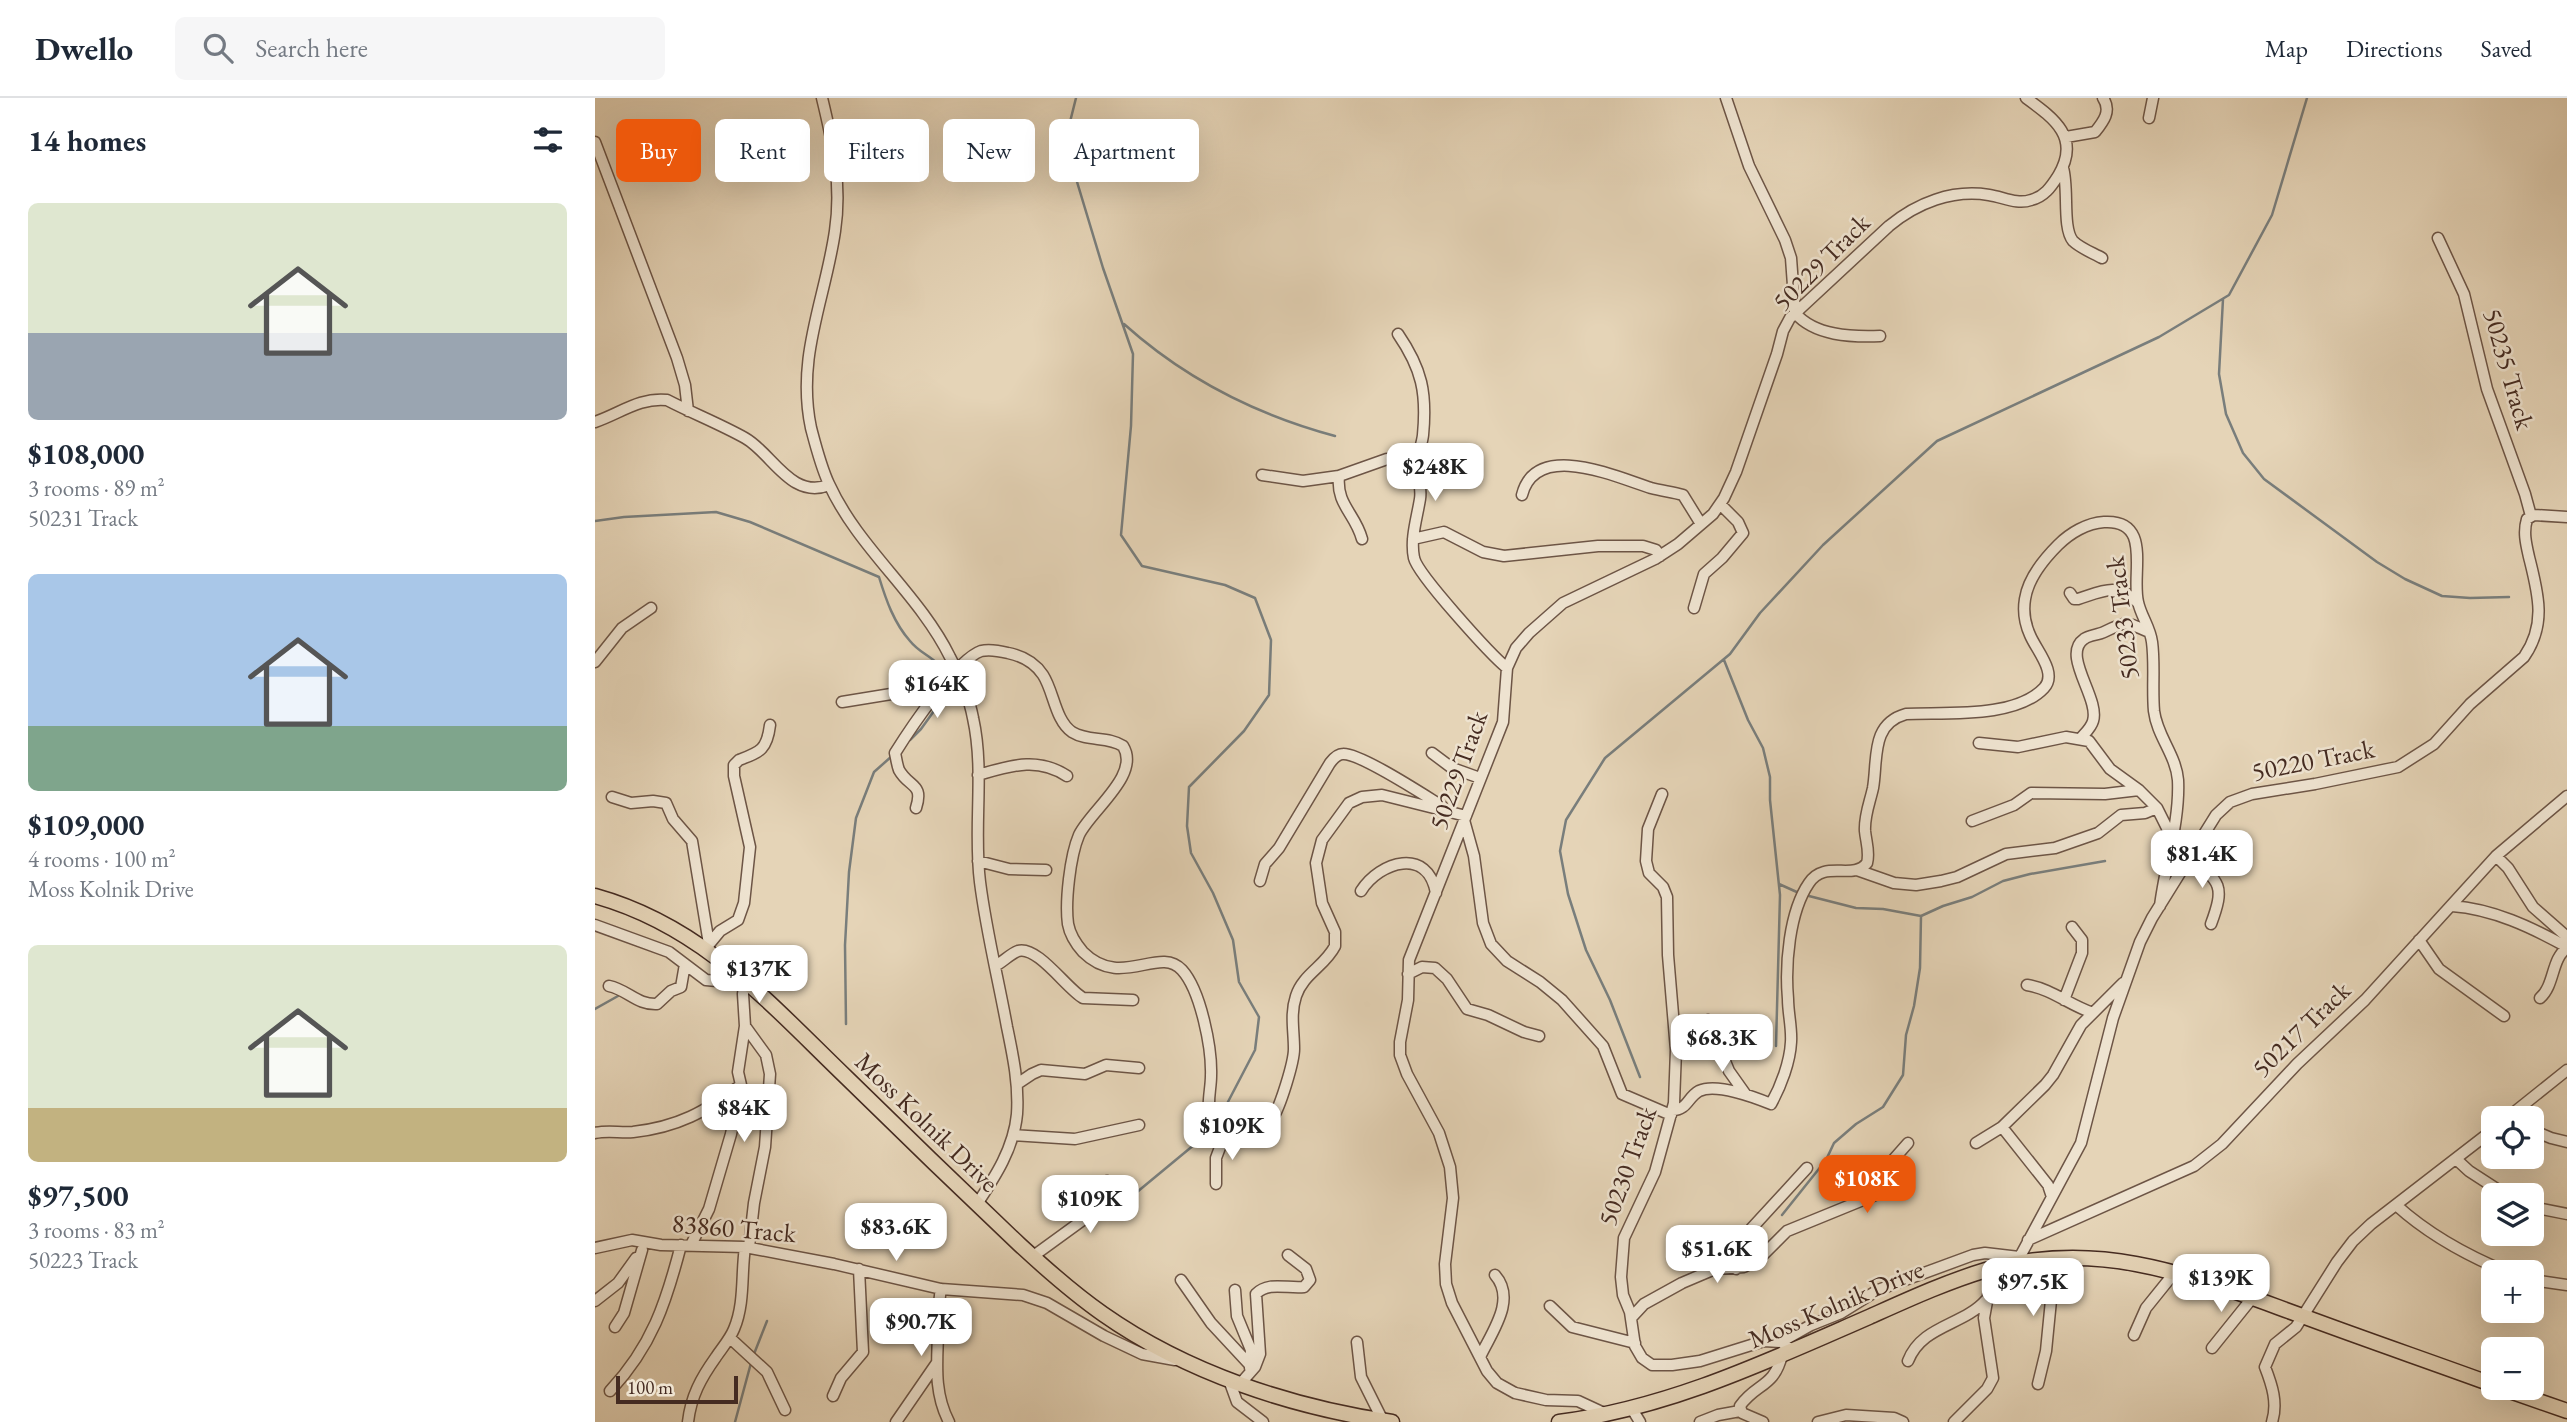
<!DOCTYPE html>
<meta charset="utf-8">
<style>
body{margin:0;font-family:"EB Garamond",serif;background:#f6f6f7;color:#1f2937;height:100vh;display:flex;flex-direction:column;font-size:26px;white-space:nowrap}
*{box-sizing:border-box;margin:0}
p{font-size:23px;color:#747a83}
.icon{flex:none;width:38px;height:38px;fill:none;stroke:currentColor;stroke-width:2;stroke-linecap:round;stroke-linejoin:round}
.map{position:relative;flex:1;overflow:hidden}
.panel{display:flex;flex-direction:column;background:#fff;width:595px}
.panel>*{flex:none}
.guide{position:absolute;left:21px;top:21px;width:665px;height:63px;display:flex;gap:14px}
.controls{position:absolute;left:1886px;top:1008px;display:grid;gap:14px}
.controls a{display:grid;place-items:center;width:63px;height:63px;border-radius:10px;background:#fff;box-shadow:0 7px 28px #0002;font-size:35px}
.scale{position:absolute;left:21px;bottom:18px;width:122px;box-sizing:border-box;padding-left:7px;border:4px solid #452b21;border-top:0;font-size:19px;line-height:24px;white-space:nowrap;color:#452b21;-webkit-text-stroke:5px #eee3d0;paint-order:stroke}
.price{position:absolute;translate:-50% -60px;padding:0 16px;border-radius:14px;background:#fff;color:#222;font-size:23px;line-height:46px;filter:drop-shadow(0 2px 4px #0008)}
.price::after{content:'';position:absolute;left:50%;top:42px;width:21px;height:16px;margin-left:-10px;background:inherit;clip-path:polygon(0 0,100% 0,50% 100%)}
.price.on{background:#ea580c;color:#fff}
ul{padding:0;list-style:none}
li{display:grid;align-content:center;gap:14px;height:371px;padding:0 28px}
li span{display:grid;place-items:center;height:217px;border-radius:10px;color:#555}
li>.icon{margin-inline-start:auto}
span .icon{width:126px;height:126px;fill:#fffc;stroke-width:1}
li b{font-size:30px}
h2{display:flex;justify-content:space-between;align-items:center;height:84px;padding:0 28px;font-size:30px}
.tag{padding:0 24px;border-radius:10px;background:#fff;box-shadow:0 7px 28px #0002;font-size:24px;line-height:63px}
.tag.on{background:#ea580c;color:#fff}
header{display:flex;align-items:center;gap:42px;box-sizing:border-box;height:98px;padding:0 35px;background:#fff;border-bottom:2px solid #e0e1e3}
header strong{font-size:33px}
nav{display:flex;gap:38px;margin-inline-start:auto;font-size:24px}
.search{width:490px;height:63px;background:#f6f6f7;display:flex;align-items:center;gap:18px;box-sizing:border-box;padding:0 24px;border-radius:10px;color:#747a83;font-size:26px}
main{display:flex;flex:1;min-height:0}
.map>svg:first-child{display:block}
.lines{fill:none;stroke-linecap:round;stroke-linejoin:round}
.stream{stroke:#797e7c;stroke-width:2.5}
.minor-casing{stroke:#6d5546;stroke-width:13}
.major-casing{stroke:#452b21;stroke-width:17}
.minor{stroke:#eee3d0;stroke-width:10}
.major{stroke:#e5d4b7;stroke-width:14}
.labels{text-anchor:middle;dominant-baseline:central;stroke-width:5;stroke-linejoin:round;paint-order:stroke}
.street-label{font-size:26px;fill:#452b21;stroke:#eee3d0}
</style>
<header>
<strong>Dwello</strong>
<div class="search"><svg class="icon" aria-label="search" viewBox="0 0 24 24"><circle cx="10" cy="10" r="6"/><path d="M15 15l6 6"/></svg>Search here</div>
<nav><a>Map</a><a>Directions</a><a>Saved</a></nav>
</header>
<main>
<section class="panel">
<h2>14 homes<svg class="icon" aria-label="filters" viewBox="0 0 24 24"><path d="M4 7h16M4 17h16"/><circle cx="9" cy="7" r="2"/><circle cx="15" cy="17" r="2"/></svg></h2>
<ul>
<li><span style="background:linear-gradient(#dfe7d0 60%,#9aa5b1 0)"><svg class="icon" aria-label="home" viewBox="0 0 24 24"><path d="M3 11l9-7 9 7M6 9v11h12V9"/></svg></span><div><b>$108,000</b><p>3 rooms · 89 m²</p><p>50231 Track</p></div></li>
<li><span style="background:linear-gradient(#a9c7e8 70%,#7fa58c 0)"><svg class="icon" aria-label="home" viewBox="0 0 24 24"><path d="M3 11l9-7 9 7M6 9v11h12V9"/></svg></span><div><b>$109,000</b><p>4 rooms · 100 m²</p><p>Moss Kolnik Drive</p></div></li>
<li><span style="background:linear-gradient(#dfe7d0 75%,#c2b280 0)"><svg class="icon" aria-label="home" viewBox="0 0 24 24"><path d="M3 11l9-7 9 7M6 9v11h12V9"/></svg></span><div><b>$97,500</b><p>3 rooms · 83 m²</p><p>50223 Track</p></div></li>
</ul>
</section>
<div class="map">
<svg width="1972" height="1324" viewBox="0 0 1972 1324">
<rect width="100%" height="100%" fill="#e5d4b7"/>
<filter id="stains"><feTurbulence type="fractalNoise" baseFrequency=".00286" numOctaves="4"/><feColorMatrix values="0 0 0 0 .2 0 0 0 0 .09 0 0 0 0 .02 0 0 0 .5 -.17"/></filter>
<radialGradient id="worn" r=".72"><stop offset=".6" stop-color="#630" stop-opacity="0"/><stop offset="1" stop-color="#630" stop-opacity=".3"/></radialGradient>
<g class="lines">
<!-- stream -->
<path class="stream" d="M481,0L470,44L508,170L538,256L536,328L526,437L547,468L630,487L660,500L676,542L674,597L649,633L594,689L592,728L596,755L618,795L638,842L644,884L664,919L660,952L623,1023
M1628,201L1624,276L1631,316L1648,355L1669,381L1782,464L1810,481L1847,498L1875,500L1914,499
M529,226C589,280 662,317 740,338
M0,423L29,419L121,414L155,424L284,479C291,502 299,525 315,543C327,558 341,558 350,577
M1129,562L1153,622L1168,650L1175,679V702L1185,797L1181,948
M315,642L326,631L357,588
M1184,786L1204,795
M1210,797L1261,810L1288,811L1326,818L1348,808L1377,799L1408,783L1435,776L1510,763
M0,911L23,898
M251,926L250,847L254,774L261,720L279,674L297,658
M1045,979L1015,902L991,852L973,796L965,753L971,722L1010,660L1135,556L1165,515L1228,447L1342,343L1564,239L1634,197L1677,117L1712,0
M536,1099L617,1032
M1187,1117L1231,1062L1239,1045L1261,1026L1288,1009L1308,977L1311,937L1319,908L1325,870L1326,818
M159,1256L172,1223
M140,1324L156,1265"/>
<!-- minor casing -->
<g class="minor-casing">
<path id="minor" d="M227,0C238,45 247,87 240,133C230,202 201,259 216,330C221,349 226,369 234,386C263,450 324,496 355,559C365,578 374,599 378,620C390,674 378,730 385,784C391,832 403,880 412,929C418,958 424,986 422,1016C419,1050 400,1079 382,1106
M1131,0L1154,68L1190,142L1196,160L1200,215C1220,238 1256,239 1285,238
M1554,20L1558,0
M1471,39L1500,34C1508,24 1517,13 1508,0
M0,44L82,260L90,287L93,313
M1468,70C1474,90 1467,130 1478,143C1485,150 1498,155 1507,160
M1843,140L1869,196L1892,291L1930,396L1936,418
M803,236C827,271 832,295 828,337C827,346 823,355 823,364C822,376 827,389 825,401C822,420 815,441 819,460C823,477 896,557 912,570
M0,324C24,316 45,299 72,302C97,315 125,326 150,340C177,355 196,402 234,387
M667,377L708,383L744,378L792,361L823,364
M744,378C741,407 760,415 767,441
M927,397C941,342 1021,379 1056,390C1067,393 1078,394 1088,397L1106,426
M818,441L849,434L888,454L909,458L1003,448H1048L1061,452L1065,458
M1475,495L1479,501H1483C1508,493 1522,484 1543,505
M1099,510L1109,476L1127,460L1148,435L1143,424L1125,406
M0,564L27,530L56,510
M247,604L333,590L345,584L351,585
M1486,640C1490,635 1496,630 1498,623C1505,600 1466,557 1489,541C1494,537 1503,537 1509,534C1534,522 1530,524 1554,534
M1384,645L1423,649L1471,639L1494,643L1515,671L1544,692L1562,710L1577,740
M837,655L857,670L885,680
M383,677C415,668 442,658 472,678
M1067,696L1053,731L1051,763L1054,775L1068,789L1072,799L1073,857L1081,952L1079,1005L1060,1074L1029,1140L1026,1179L1028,1197L1035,1214L1040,1248L1047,1260L1057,1267H1077L1105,1263L1169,1243L1186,1244L1197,1252
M17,699L36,705L58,703L71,705L78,721L97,743L114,846
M321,710C329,685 314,690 304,672C302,667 301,659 300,655C315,631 361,562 386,553C394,551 405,553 413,555C428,558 440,565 448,577C459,594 460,622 477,634C493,644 513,638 528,648C546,677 496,712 484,737C475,758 470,804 473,826C475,837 481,846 488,854C526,892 564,847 587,872C606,893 617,951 616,978C616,992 611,1007 616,1021C625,1047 663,1039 677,1021C685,1010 699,964 699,951C699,932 695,916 701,898C708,876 730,868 740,848V834L727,805L721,765L727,742L754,705L767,699L787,697L871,718
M869,722L879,758L888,825L896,846L912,863L945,884L967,902L1008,948L1027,996L1076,1017
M1377,723L1419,707L1436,695L1510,696L1544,692
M1901,758L1913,770L1938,809L1972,839
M1595,760C1626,784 1630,788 1616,826
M383,763L414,771L451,772
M1262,772L1299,785L1321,787L1346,783L1362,779L1411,756L1460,750L1503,735L1526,717L1550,715L1562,710
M665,783L670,766L684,750L735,665C738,661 742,656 748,656C765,655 829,697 847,708
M766,793C785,763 833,749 841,795
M1857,808C1898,811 1936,829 1972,849
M0,827L74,854L111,882L122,883L139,873
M1824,842L1844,871L1909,918
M111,850L125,833L143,822L149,805L155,749L139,678V667L144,662C165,654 172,652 175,627
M400,868C408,864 415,856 423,853C442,847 472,891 488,900L538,902
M813,876L827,869L840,870L852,881L872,911L893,917L929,934L944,938
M1432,887C1457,891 1474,907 1498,915
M14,888C33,892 42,907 62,906L76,893L86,889L90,866
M1945,900C1960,887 1956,861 1972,850
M1469,902L1487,855V842L1477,829
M1113,922L1134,973L1151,997
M150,928L171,957L175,976L170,1049L159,1105L154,1149
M422,986L437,976L446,972L490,976L511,967L544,970
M1078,1012C1092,1012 1093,999 1104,993C1121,985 1159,999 1176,1006C1186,988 1195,964 1196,944C1197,930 1193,915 1193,901C1190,867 1194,814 1214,785C1230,761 1258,783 1272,765C1275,754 1271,744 1270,733C1269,718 1275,704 1278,690C1283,662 1275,626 1311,616C1349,614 1420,621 1449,590C1463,575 1441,552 1435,537C1430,526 1428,513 1430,501C1433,481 1449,461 1463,447C1475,435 1492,425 1509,424C1558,421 1536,476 1543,504C1546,518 1555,529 1557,544C1560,566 1557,590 1559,613C1562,638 1581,657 1583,682C1585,724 1570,767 1565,808
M1912,1020L1972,972
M1407,1029L1453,1087L1457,1099
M1937,1032L1956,1040L1972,1044
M0,1035C12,1032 25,1035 38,1034C83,1029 110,1014 146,987
M418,1037L480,1041L544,1027
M1381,1045L1407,1029L1450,987L1458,977L1486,927L1528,885
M1861,1061L1874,1073L1911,1097
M621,1086V1060L630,1036
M1801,1107C1833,1136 1873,1158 1912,1174
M1937,1109L1972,1116
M1433,1142L1599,1068L1627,1046L1702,966L1770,902L1901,758L1972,698
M96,1147L114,1111L136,1036L146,987L143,974L150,928L148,896L150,882
M0,1150L37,1142L66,1147L150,1149L239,1166L346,1191L428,1197L452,1205L509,1238L547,1256L580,1262
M437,1159L492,1119L512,1083
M1421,1166L1486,1045L1518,920L1545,844L1557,820L1621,717L1635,704L1657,696L1720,686L1803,669L1839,646L1875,606L1929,559C1952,526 1943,495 1934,459C1931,446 1928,434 1932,421L1939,417L1972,419
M1141,1171L1156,1131L1212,1070
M586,1182L616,1225L655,1267
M1937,1182L1972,1187
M346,1191C343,1206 344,1220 343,1236C342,1267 339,1295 354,1324
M640,1192L642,1218L656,1252L655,1270
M0,1203L23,1185L41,1160
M955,1208L977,1229L1040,1245
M1036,1220L1049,1206L1087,1185L1120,1171L1149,1169L1166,1159L1192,1133L1290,1093L1295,1084L1298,1062L1313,1045
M20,1229L29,1215L47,1152
M1539,1237L1551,1210L1580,1174
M135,1240L172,1274L190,1312
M762,1244L766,1279L788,1323
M1186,1244L1216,1227L1246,1215L1283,1192L1378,1157L1390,1155L1424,1159
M1617,1250L1658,1199
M885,1259C896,1235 922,1202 900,1177
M1313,1263C1327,1227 1368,1228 1391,1202
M634,1282L642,1304L668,1324
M645,1286L660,1269L665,1256L661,1196C673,1183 693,1191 709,1189L715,1182L711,1171L693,1157
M1443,1286L1451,1253L1458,1182L1464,1161
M15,1293C57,1248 71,1205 86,1147
M238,1298L246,1280L268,1254L264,1171
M1037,1311L1045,1324
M1011,1316L983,1303L951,1302L920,1295L902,1285L892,1273L857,1205L851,1186L850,1166L858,1100L855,1069L844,1035L812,976L805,957V944L813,902L814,862L908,624L912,570L921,550L934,535L968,505L1060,461L1083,446L1118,416L1129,400L1141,374L1182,256L1188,233L1195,220L1294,128C1322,105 1357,91 1394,97C1408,99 1422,107 1436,102C1449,99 1456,89 1463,78C1486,40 1460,21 1431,0
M93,1324C96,1298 106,1280 121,1259C127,1250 135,1241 139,1231C150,1205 146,1176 150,1149
M301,1324L341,1266
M1105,1324L1123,1317L1145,1313
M1168,1324L1147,1315L1145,1308C1161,1285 1179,1290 1187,1257
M1223,1324L1251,1317L1299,1320L1308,1324
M1359,1324L1392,1291L1398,1280L1389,1220L1398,1170
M1677,1324C1683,1305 1677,1287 1670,1269L1680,1246L1701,1229L1742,1164L1758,1143L1776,1126L1899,1031"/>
</g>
<!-- major casing -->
<g class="major-casing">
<path id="major" d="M0,798C108,828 174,905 252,980C309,1036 367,1092 425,1147C451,1171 478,1195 508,1216C592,1275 696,1309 797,1324
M1906,1290L1972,1313
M964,1324C1074,1310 1173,1263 1274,1219C1312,1202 1351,1184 1391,1172C1508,1139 1602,1180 1710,1219C1772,1242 1836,1264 1899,1287"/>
</g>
<!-- minor -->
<use href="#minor" class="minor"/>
<!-- major -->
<use href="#major" class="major"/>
</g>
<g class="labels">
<!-- street labels -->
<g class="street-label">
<text transform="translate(1226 164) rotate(-45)">50229 Track</text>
<text transform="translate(1914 271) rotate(74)">50235 Track</text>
<text transform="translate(1527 520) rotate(-97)">50233 Track</text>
<text transform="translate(1718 662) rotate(-11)">50220 Track</text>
<text transform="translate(863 672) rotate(-70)">50229 Track</text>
<text transform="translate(1706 931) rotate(-44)">50217 Track</text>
<text transform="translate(332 1024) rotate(44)">Moss Kolnik Drive</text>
<text transform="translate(1032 1068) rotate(-70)">50230 Track</text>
<text transform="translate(139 1130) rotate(5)">83860 Track</text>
<text transform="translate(1241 1206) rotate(-23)">Moss Kolnik Drive</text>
</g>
</g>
<rect width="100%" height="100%" filter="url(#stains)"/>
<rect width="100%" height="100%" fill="url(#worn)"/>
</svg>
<div class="controls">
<a><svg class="icon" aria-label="locate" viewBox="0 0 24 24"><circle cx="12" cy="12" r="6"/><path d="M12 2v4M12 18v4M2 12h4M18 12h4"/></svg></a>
<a><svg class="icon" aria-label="layers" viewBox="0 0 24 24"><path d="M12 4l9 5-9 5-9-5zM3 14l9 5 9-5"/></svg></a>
<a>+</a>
<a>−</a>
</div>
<div class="scale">100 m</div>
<b class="price" style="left:840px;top:405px">$248K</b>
<b class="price" style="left:342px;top:622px">$164K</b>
<b class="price" style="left:1607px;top:792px">$81.4K</b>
<b class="price" style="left:164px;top:907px">$137K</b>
<b class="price" style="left:1127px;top:976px">$68.3K</b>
<b class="price" style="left:149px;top:1046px">$84K</b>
<b class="price" style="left:637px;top:1064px">$109K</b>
<b class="price on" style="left:1272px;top:1117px">$108K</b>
<b class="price" style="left:495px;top:1137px">$109K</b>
<b class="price" style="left:301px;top:1165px">$83.6K</b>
<b class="price" style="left:1122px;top:1187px">$51.6K</b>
<b class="price" style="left:1626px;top:1216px">$139K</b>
<b class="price" style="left:1438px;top:1220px">$97.5K</b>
<b class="price" style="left:326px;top:1260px">$90.7K</b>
<div class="guide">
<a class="tag on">Buy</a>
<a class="tag">Rent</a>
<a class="tag">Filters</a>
<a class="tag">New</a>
<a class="tag">Apartment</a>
</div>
</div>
</main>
